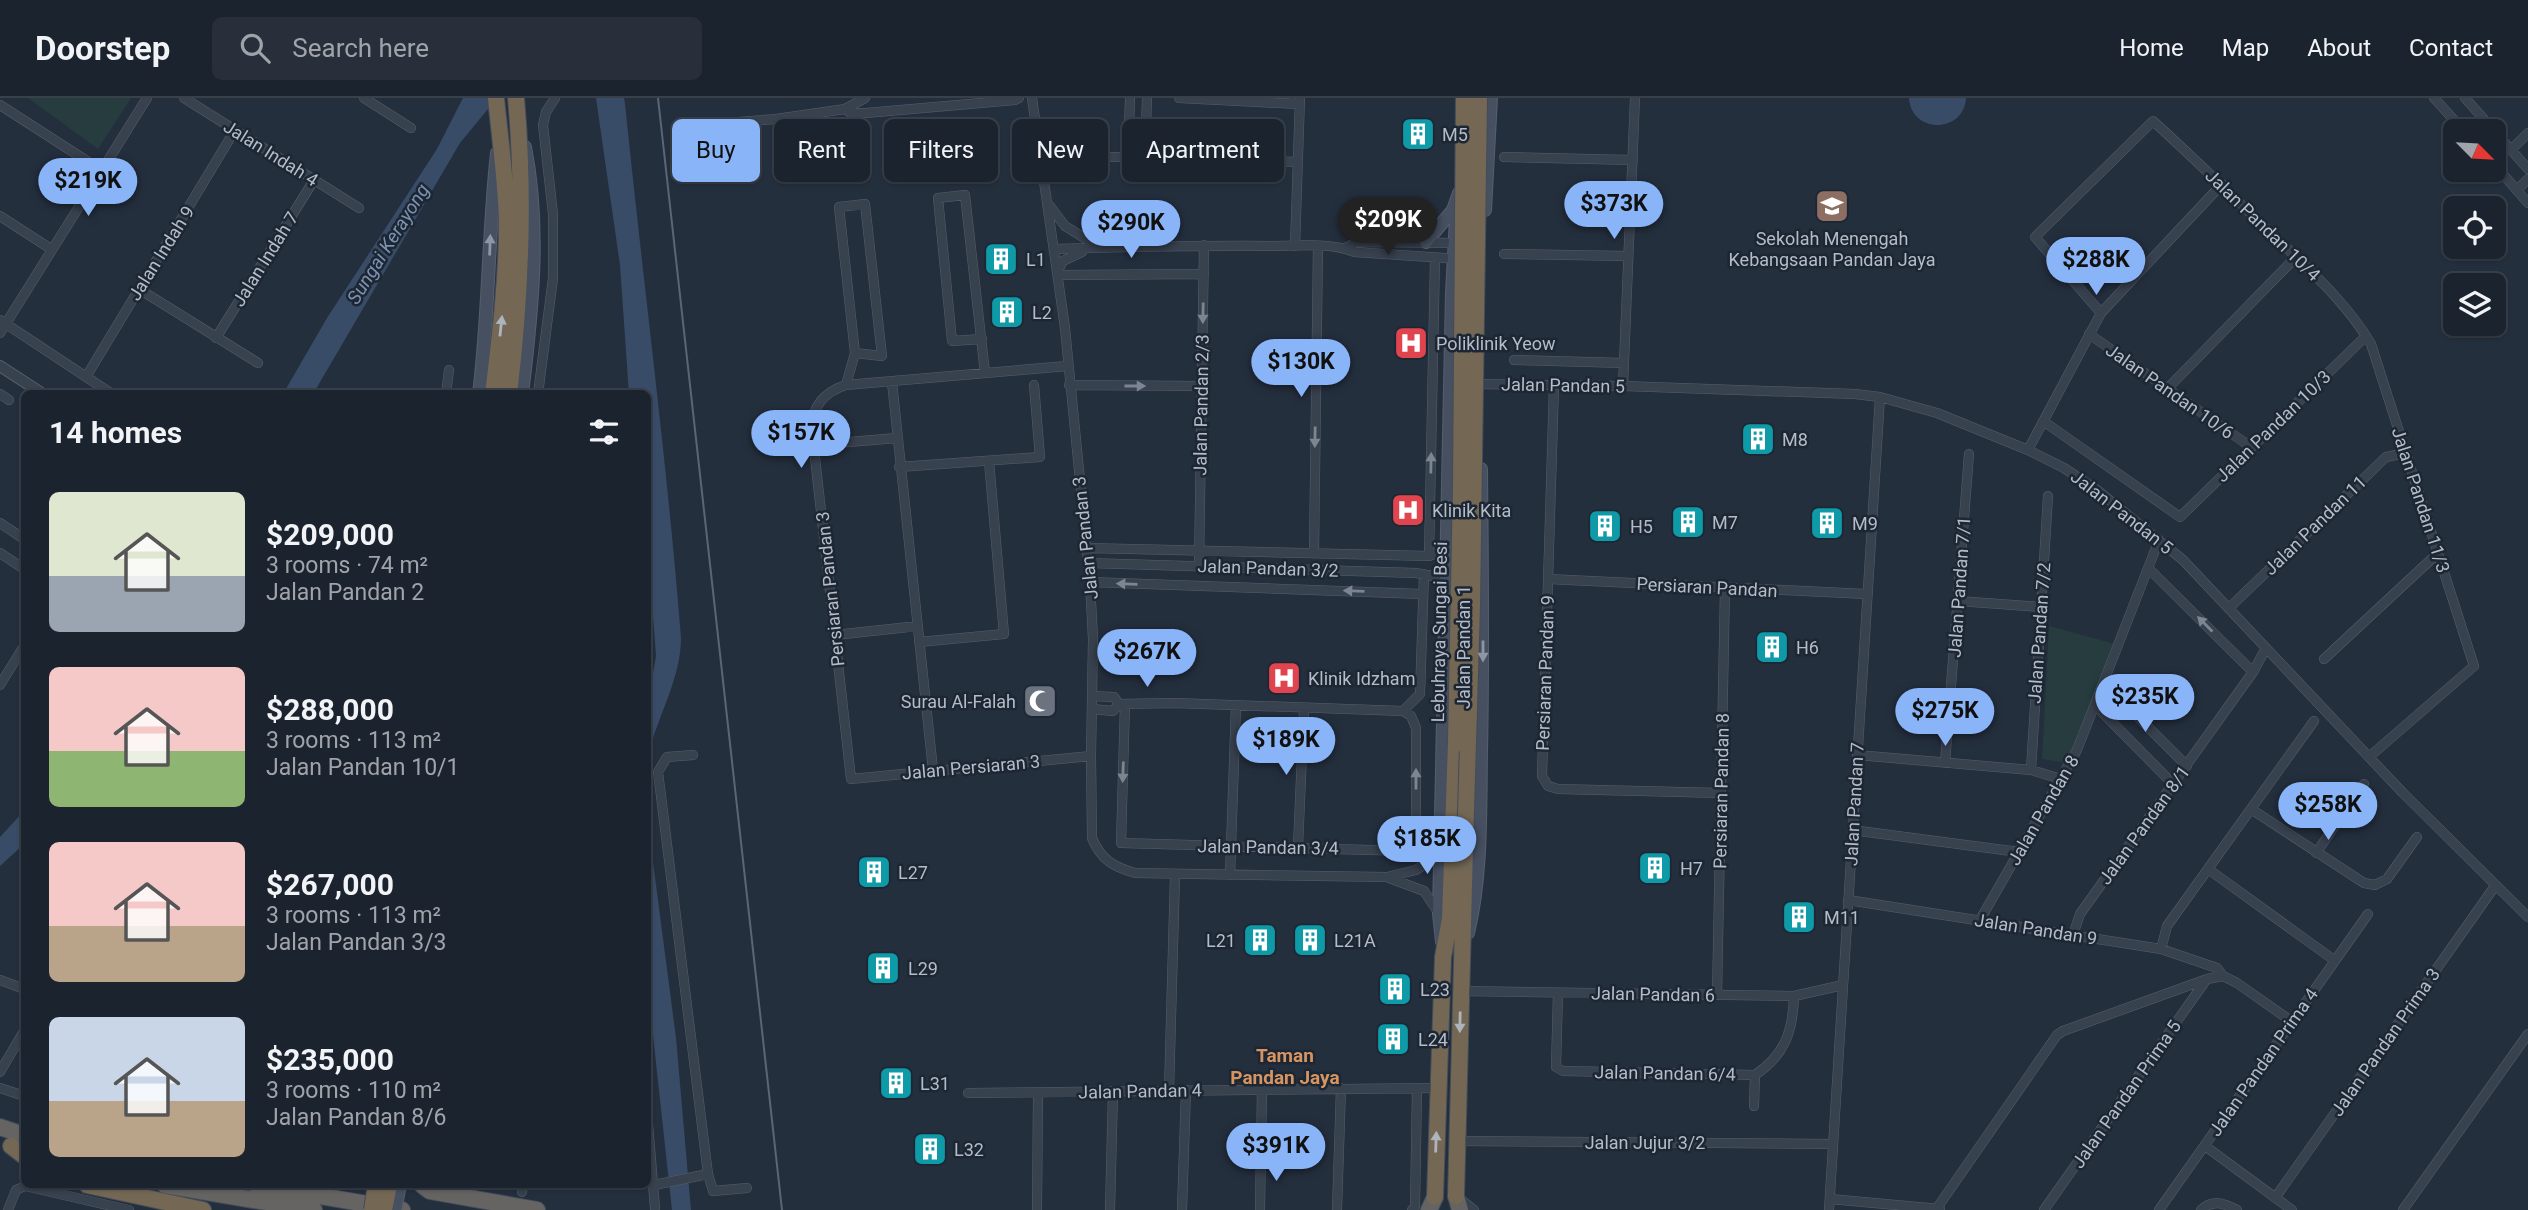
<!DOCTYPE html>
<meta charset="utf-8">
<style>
body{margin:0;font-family:Roboto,sans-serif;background:#282f3a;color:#f1f3f6;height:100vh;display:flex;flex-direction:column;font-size:26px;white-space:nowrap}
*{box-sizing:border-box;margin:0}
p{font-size:23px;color:#a0a4aa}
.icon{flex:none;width:38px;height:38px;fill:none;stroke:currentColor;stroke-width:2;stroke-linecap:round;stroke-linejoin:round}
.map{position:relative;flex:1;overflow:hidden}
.side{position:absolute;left:21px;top:292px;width:630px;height:798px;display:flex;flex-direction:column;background:#1b232e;border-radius:10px;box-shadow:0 2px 5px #0004,0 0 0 2px #39404a}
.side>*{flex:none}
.top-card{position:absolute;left:672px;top:21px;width:665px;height:63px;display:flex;gap:14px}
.needle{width:46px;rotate:114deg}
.fabs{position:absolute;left:2443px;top:21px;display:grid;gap:14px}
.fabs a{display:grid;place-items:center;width:63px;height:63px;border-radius:10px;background:#1b232e;box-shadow:0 2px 5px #0004,0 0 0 2px #39404a;font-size:35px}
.price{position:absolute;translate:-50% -60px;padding:0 16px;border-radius:24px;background:#8ab4f8;color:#111;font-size:23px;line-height:46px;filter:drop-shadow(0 2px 4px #0008)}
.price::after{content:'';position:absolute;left:50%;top:42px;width:21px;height:16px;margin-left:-10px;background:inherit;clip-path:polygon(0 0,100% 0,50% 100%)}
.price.current{background:#222;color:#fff}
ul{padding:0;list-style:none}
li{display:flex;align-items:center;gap:21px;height:175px;padding:0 28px}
li span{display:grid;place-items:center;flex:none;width:196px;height:140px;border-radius:10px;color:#555}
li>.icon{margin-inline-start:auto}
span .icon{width:84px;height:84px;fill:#fffc;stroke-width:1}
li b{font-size:30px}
h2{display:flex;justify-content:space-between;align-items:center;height:84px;padding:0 28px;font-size:30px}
.pill{padding:0 24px;border-radius:10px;background:#1b232e;box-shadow:0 2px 5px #0004,0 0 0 2px #39404a;font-size:24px;line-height:63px}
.pill.current{background:#8ab4f8;color:#111}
header{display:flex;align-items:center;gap:42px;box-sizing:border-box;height:98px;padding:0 35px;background:#1b232e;border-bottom:2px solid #39404a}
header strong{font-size:33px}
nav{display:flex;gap:38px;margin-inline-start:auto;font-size:24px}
.search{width:490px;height:63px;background:#282f3a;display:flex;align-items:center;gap:18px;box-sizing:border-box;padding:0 24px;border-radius:10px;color:#a0a4aa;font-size:26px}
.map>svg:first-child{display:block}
.green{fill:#263c3f}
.water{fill:#394c67}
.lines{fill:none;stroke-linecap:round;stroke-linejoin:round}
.minor-casing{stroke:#565f6c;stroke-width:10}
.tertiary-casing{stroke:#565f6c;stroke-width:12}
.secondary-casing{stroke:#565f6c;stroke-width:14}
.trunk-casing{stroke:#434c59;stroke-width:18}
.motorway-casing{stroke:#434c59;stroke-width:18}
.minor{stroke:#38414e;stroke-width:9}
.tertiary{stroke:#38414e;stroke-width:10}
.secondary{stroke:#465061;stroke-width:12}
.trunk{stroke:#656462;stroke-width:16}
.motorway{stroke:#746855;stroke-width:16}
.tram{stroke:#5a6575;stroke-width:2}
.secondary-bridge-casing{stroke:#565f6c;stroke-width:14;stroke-linecap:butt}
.motorway-bridge-casing{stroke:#434c59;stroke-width:18;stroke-linecap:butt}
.secondary-bridge{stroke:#465061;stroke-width:12}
.motorway-bridge{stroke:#746855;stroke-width:16}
.oneway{fill:#8e96a5}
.oneway2{fill:#7c8592}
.oneway3{fill:#aeb4bd}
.labels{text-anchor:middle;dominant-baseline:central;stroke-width:5;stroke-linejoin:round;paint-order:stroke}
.poi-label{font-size:18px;fill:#b4bcc9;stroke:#1d2633;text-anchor:start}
.street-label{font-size:18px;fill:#b4bcc9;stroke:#1d2633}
.water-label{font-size:19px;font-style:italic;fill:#7c92b1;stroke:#1d2633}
.neighbourhood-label{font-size:19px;font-weight:bold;fill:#d59563;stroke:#1d2633}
</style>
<header>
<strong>Doorstep</strong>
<div class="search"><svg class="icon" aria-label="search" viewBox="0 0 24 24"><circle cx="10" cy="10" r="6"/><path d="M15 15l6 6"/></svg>Search here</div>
<nav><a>Home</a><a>Map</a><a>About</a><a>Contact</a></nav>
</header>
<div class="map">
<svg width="2528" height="1112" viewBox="0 0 2528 1112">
<rect width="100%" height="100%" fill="#242f3e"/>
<!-- green -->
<path class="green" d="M28,0H131L98,51Z
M2049,528L2115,546L2075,646L2065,665L2042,661Z"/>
<!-- water -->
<path class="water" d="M463,0H497L460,45L313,296H283L327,220L437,51Z
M596,0H624L625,6C643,184 667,362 681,540C681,581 657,619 648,658V603L656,558L648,454V296H629L620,167Z
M1909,0H1966C1964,36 1911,36 1909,0Z
M24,713V746L0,768V739Z
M648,726L676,940L691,1112H672L648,891Z"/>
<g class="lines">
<!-- minor casing -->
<g class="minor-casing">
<path id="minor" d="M184,0L359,110
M364,0L411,30
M1032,0L1065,230L1090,484L1093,541L1091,658L1092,740C1101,762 1114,769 1135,775L1387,779L1416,772L1431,762L1438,745
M1179,0L1299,6
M2434,0L2464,33
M2465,0L2528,71
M0,7L101,72
M845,11L851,15H866L1015,2L1019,0
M738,24L776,21L845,11L865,0
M2511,52L2528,35
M1075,59H1145L1298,64
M1145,59L1147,0
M1504,59L1633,62
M1128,61L1130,0
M2494,66L2528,105
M2517,92L2528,81
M865,106L882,258L855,255L854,246L839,109Z
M1049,107L1065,128L1099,149
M0,118L51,151
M1295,148L1300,0
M1345,150L1357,144L1461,145
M1054,151C1127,149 1201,147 1274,148C1300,148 1330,144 1354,154L1460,161
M1504,156L1628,158
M1057,174L1063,163L1082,154
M1058,177L1204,176
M139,191L258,265
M2101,215L2035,139L2153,23C2193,59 2231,97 2270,134C2306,169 2345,202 2371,246L2474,568L2369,659
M0,222L112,296
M0,235L147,0
M2089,236L2251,349
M216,240L314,82
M982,241L952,243L938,100L965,97L985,275
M1514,262L1624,265
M1067,268L846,287C824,294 811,309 812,333L851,681L1091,658
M86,279L235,32
M892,284L933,672
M1473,286L1623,288L1855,296L1880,299L1937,315L2028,352L2064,370L2097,392L2183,462L2402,694L2528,819
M846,287L855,255
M1069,287L1202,288
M1554,288L1542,678L1548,688L1558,691L1721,695
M1623,288L1635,0
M2167,291L2296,159
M0,296L9,302
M446,296L449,272
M538,296L553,180V116L543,27L546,14L555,0
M2043,323L2180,419L2366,238
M813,347L897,340
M2028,352L2101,215L2222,86
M899,369L1040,359L1034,287
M0,425L24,441
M1086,450L1429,458L1440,454L1447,448
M0,455L24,471
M1314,455L1318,148
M1429,458L1435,160
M1088,465L1416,475L1438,479L1446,486
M1199,468L1204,147
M2148,470L2253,574
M1548,481L1866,496
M1090,484L1422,496
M1958,503L2041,509
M2229,510L2386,359L2406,355
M835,537L918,528
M919,544L1004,536L989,363
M2324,561L2438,455
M2104,585L2187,668
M0,587L24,548
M1092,598L1114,599L1119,606
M1125,606L1121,745L1408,753L1413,749L1416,742V630L1411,618L1403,613
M2095,607L2173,686
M1092,611L1113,613L1119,606L1175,605L1403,613
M1403,613L1420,596L1424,476
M693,657L667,659L658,674L708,1076L713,1093L747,1090
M1857,657L2031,672L2061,681
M1945,665L1969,356
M2031,672L2048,398
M2251,711L2364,785L2375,787L2387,781L2417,739
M1852,732L2019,754
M1298,749L1304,610
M2316,755L2364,686
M2208,771L2334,862
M1230,777L1236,607
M1389,780L1424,793L1438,814
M1848,802L2161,851L2217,870L2223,878
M1980,822L2077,652L2159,442
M2073,837L2080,816L2253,574L2266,550
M2161,851L2167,828L2314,623
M0,882L24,891
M1461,893L1794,898L1843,887
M1558,895L1556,969L1563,973L1755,977C1785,957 1793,933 1794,898
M1717,897L1725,490
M0,974L24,933
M0,990L24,998
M1169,993L1175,777
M968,995L1438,990
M1754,1008L1755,977
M648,1026L655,1110
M1458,1043L1833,1046
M2205,1048L2292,1112
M654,1087L708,1076
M522,1094L523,1087
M2275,1100L2495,788
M1460,1101L1474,1112
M1830,1101L1940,1111
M1937,1110L2057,937L2063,933L2207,881L2223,878L2237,885L2291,923
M8,1112L16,1092L25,1088L129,1112
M1037,1112L1038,995
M1110,1112L1113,993
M1182,1112L1186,992
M1260,1112L1262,991
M1337,1112L1341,990
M1412,1112L1415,1109L1417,990
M1829,1112L1880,299
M2044,1112L2206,882
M2159,1112L2368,816
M2201,1112C2212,1101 2224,1105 2237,1112
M2403,1112L2528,936"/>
</g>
<!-- tertiary casing -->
<g class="tertiary-casing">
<path id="tertiary" d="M0,268L43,296"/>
</g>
<!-- secondary casing -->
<g class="secondary-casing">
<path id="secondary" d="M1485,112L1491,0
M1426,144L1453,112L1459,95
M479,296C489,216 488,135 497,55
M522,296C532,214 541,130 525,49
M1468,835C1482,777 1480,714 1481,654C1483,560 1482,466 1481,371
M1442,844L1439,815L1452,195L1456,121"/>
</g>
<!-- trunk casing -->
<g class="trunk-casing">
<path id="trunk" d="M0,1029L24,1037
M165,1087L314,1112
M256,1087L402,1112
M422,1087L430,1093L537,1112
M1456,1098L1460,1112
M1429,1112L1435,1099"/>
</g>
<!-- motorway casing -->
<g class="motorway-casing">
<path id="motorway" d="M493,296C500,238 507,182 507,124C506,82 500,41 496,0
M509,296C521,197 525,100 516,0
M11,1048L24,1058
M87,1087L203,1112
M1456,1098L1465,748
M1435,1099L1443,859L1450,821L1456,646"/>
</g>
<!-- minor -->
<use href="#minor" class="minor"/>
<!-- tertiary -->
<use href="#tertiary" class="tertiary"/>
<!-- secondary -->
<use href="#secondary" class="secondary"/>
<!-- trunk -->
<use href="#trunk" class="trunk"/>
<!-- motorway -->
<use href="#motorway" class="motorway"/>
<!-- tram -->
<path class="tram" d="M658,0L782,1112"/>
<!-- secondary-bridge casing -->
<g class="secondary-bridge-casing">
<path id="secondary-bridge" d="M395,1112L400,1087"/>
</g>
<!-- motorway-bridge casing -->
<g class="motorway-bridge-casing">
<path id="motorway-bridge" d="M1456,646L1461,387L1464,0
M1465,748L1472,507L1479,0
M372,1112L376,1087
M384,1112L389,1087"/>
</g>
<!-- secondary-bridge -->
<use href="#secondary-bridge" class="secondary-bridge"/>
<!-- motorway-bridge -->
<use href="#motorway-bridge" class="motorway-bridge"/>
</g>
<!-- one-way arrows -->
<defs><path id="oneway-solid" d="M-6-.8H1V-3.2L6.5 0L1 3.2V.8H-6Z" transform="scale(1.75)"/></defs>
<g class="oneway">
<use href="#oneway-solid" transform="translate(490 147) rotate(-88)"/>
<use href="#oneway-solid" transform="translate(1483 553) rotate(90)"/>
</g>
<g class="oneway2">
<use href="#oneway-solid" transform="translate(1203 215) rotate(91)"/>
<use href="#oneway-solid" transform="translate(1135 288)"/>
<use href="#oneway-solid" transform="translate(1315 339) rotate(91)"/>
<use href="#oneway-solid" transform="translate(1431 365) rotate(-89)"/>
<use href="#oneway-solid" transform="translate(1127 486) rotate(-178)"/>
<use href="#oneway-solid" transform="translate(1354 493) rotate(-178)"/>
<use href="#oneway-solid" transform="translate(2205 526) rotate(-135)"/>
<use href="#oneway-solid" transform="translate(1123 674) rotate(92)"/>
<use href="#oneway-solid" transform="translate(1416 681) rotate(-90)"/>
</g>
<g class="oneway3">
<use href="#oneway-solid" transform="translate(501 228) rotate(-84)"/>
<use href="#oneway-solid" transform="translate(1460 924) rotate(91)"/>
<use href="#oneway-solid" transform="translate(1436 1044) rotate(-88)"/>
</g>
<!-- icons -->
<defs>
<g id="building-square" transform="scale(1.75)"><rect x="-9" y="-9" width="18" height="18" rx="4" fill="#0f9aa8" stroke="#1d2633"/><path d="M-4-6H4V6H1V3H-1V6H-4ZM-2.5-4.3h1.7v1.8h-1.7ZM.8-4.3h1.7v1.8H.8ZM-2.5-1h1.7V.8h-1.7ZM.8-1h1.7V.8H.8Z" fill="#fff"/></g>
<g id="school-square" transform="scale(1.75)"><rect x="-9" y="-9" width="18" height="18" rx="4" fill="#8d6e63" stroke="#1d2633"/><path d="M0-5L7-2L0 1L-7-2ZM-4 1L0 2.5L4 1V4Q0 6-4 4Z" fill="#fff"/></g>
<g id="hospital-square" transform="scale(1.75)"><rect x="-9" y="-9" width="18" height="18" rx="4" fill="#e0444e" stroke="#1d2633"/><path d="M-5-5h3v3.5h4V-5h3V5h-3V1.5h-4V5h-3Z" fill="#fff"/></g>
<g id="mosque-square" transform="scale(1.75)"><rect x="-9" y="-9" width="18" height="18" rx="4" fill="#6b7280" stroke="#1d2633"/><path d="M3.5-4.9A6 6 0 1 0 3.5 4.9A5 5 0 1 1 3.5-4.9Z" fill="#fff"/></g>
</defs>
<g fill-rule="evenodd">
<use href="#building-square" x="1418" y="36"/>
<use href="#school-square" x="1832" y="108"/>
<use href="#building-square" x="1001" y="161"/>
<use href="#building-square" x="1007" y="214"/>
<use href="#hospital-square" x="1411" y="245"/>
<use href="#building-square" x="1758" y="341"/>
<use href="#hospital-square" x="1408" y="412"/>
<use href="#building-square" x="1688" y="424"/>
<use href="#building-square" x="1827" y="425"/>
<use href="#building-square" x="1605" y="428"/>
<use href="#building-square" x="1772" y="549"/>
<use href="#hospital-square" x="1284" y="580"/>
<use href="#mosque-square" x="1040" y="603"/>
<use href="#building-square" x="1655" y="770"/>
<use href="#building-square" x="874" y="774"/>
<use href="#building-square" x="1799" y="819"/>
<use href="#building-square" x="1260" y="842"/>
<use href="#building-square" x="1310" y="842"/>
<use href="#building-square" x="883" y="870"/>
<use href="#building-square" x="1395" y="891"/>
<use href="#building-square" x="1393" y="941"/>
<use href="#building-square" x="896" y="985"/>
<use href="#building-square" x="930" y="1051"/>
</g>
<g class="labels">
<!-- poi labels -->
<g class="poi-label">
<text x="1442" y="36">M5</text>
<text x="1832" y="140" text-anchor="middle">Sekolah Menengah<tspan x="1832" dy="21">Kebangsaan Pandan Jaya</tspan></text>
<text x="1026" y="161">L1</text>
<text x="1032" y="214">L2</text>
<text x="1436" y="245">Poliklinik Yeow</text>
<text x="1782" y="341">M8</text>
<text x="1432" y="412">Klinik Kita</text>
<text x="1712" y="424">M7</text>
<text x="1852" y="425">M9</text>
<text x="1630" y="428">H5</text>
<text x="1796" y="549">H6</text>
<text x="1308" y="580">Klinik Idzham</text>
<text x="1016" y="603" text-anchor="end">Surau Al-Falah</text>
<text x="1680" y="770">H7</text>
<text x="898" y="774">L27</text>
<text x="1824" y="819">M11</text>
<text x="1236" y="842" text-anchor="end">L21</text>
<text x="1334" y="842">L21A</text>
<text x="908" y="870">L29</text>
<text x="1420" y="891">L23</text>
<text x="1418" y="941">L24</text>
<text x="920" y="985">L31</text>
<text x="954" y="1051">L32</text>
</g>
<!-- street labels -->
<g class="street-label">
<text transform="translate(271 55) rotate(32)">Jalan Indah 4</text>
<text transform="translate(2263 127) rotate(44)">Jalan Pandan 10/4</text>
<text transform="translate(161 155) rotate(-58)">Jalan Indah 9</text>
<text transform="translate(265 161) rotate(-58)">Jalan Indah 7</text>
<text transform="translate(1563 287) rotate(1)">Jalan Pandan 5</text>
<text transform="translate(2170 293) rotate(35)">Jalan Pandan 10/6</text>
<text transform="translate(1201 307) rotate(-89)">Jalan Pandan 2/3</text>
<text transform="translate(2273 328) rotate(-44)">Jalan Pandan 10/3</text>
<text transform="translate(2421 402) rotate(72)">Jalan Pandan 11/3</text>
<text transform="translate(2122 414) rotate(38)">Jalan Pandan 5</text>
<text transform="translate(2315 427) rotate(-44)">Jalan Pandan 11</text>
<text transform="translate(1085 440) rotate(-96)">Jalan Pandan 3</text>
<text transform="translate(1268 470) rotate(2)">Jalan Pandan 3/2</text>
<text transform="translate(1707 489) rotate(3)">Persiaran Pandan</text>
<text transform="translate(1959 489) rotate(-86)">Jalan Pandan 7/1</text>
<text transform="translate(830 491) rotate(-96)">Persiaran Pandan 3</text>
<text transform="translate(1439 534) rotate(-89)">Lebuhraya Sungai Besi</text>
<text transform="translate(2039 535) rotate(-86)">Jalan Pandan 7/2</text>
<text transform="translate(1463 549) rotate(-90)">Jalan Pandan 1</text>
<text transform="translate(1545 575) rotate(-88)">Persiaran Pandan 9</text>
<text transform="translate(971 669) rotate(-5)">Jalan Persiaran 3</text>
<text transform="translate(1721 693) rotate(-89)">Persiaran Pandan 8</text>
<text transform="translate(1854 706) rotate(-87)">Jalan Pandan 7</text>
<text transform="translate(2043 712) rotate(-60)">Jalan Pandan 8</text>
<text transform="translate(2144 727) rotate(-54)">Jalan Pandan 8/1</text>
<text transform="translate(1268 749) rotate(1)">Jalan Pandan 3/4</text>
<text transform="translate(2036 831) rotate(9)">Jalan Pandan 9</text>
<text transform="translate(1653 896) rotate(1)">Jalan Pandan 6</text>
<text transform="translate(2385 944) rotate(-55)">Jalan Pandan Prima 3</text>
<text transform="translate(2263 964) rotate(-55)">Jalan Pandan Prima 4</text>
<text transform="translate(1665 975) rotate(1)">Jalan Pandan 6/4</text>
<text transform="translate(1140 993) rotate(-1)">Jalan Pandan 4</text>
<text transform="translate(2126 996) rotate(-55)">Jalan Pandan Prima 5</text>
<text x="1645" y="1044">Jalan Jujur 3/2</text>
</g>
<!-- water labels -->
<g class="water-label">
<text transform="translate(388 146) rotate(-58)">Sungai Kerayong</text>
</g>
<!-- neighbourhood labels -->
<g class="neighbourhood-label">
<text x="1285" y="957">Taman<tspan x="1285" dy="22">Pandan Jaya</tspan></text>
</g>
</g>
</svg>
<div class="fabs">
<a><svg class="needle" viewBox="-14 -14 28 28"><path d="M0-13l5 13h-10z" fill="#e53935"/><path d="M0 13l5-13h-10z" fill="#a0a4aa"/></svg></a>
<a><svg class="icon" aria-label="locate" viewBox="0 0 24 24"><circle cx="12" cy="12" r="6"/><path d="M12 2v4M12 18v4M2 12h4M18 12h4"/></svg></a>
<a><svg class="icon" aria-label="layers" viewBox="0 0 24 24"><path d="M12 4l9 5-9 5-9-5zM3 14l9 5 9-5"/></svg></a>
</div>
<b class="price" style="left:88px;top:120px">$219K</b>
<b class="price" style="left:1614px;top:143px">$373K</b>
<b class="price current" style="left:1388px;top:159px">$209K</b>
<b class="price" style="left:1131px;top:162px">$290K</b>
<b class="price" style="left:2096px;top:199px">$288K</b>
<b class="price" style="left:1301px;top:301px">$130K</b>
<b class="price" style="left:801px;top:372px">$157K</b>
<b class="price" style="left:1147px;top:591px">$267K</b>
<b class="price" style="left:2145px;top:636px">$235K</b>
<b class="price" style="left:1945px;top:650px">$275K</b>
<b class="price" style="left:1286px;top:679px">$189K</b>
<b class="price" style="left:2328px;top:744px">$258K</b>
<b class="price" style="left:1427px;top:778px">$185K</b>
<b class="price" style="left:1276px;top:1085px">$391K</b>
<div class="top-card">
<a class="pill current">Buy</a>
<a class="pill">Rent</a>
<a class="pill">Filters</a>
<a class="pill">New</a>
<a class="pill">Apartment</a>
</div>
<section class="side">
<h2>14 homes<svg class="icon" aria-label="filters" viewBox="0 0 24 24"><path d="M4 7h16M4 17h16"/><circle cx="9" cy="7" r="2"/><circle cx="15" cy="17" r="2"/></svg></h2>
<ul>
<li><span style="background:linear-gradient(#dfe7d0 60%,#9aa5b1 0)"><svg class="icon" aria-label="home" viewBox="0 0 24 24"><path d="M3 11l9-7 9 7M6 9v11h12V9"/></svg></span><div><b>$209,000</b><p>3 rooms · 74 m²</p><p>Jalan Pandan 2</p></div></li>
<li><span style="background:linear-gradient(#f6c9c9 60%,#8fb573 0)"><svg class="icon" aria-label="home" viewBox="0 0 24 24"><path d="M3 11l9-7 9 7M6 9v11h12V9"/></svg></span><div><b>$288,000</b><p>3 rooms · 113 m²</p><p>Jalan Pandan 10/1</p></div></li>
<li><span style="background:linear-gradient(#f6c9c9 60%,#b9a48a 0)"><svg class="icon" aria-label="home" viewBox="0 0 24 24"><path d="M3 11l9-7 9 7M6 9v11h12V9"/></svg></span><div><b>$267,000</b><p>3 rooms · 113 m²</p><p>Jalan Pandan 3/3</p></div></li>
<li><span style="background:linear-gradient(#c9d6e8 60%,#b9a48a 0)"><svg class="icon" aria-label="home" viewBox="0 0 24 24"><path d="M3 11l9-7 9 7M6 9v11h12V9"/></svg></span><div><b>$235,000</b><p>3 rooms · 110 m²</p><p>Jalan Pandan 8/6</p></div></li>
</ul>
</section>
</div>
